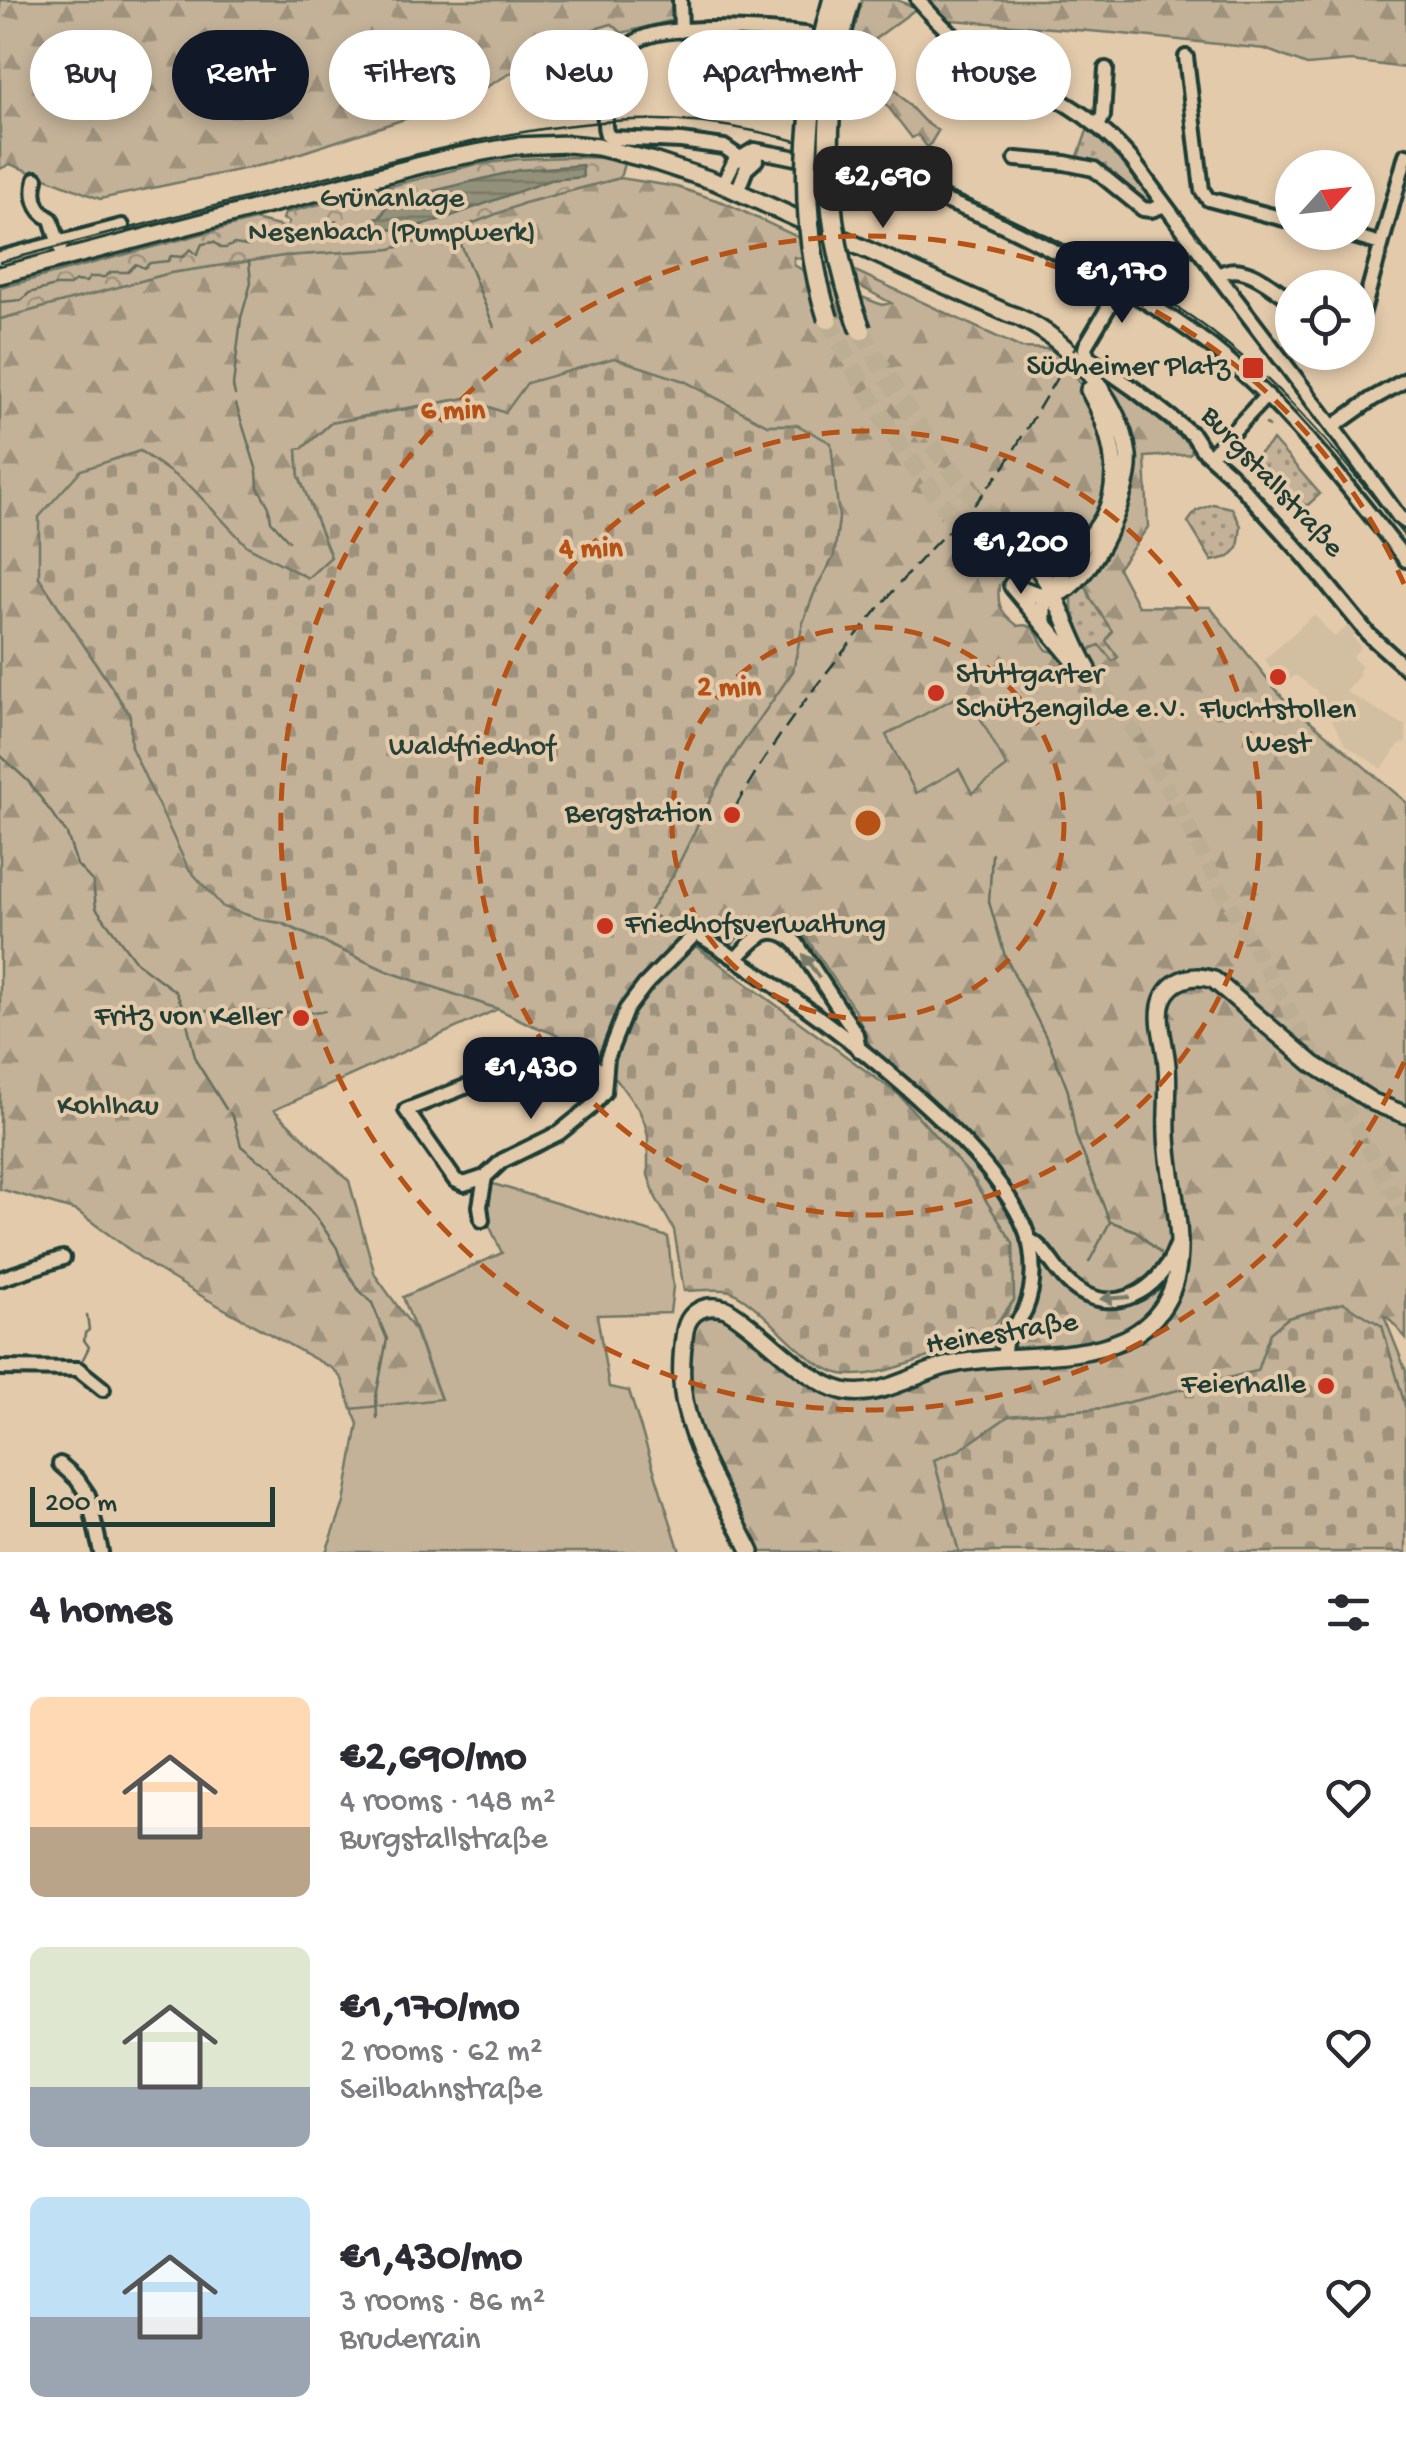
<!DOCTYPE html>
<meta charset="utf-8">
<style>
body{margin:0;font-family:"Gochi Hand",sans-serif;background:#f7f7f7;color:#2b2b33;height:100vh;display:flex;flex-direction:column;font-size:38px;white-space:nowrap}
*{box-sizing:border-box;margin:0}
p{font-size:32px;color:#7c7c81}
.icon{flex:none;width:55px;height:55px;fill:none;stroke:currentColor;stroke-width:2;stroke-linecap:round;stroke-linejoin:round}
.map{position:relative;height:1552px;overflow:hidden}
.side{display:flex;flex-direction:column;background:#fff;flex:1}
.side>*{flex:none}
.guide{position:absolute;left:30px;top:30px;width:1348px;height:90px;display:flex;gap:20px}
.needle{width:65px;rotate:63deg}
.tools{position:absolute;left:1275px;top:150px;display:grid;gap:20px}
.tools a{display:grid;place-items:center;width:100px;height:100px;border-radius:50%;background:#fff;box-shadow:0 5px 15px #0003;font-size:50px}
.scale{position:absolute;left:30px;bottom:25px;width:245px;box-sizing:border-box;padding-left:10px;border:5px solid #1f3d34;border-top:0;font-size:28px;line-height:35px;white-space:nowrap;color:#1f3d34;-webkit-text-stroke:8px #e3caab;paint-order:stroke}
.price{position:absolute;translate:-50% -85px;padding:0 22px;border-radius:20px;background:#111827;color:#fff;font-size:32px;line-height:65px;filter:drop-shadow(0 2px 5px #0008)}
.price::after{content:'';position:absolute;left:50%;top:60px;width:30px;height:22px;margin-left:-15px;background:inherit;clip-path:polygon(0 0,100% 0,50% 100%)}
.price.selected{background:#222;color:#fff}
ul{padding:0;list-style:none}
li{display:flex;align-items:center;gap:30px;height:250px;padding:0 30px}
li span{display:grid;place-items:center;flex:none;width:280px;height:200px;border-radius:15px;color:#555}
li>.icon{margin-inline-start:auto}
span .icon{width:120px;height:120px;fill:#fffc;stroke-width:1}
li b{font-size:42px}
h2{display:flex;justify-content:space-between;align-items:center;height:120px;padding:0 30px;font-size:42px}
.pill{padding:0 35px;border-radius:45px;background:#fff;box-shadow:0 5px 15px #0003;font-size:35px;line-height:90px}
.pill.selected{background:#111827;color:#fff}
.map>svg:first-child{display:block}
.built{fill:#d2bea0}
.grass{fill:url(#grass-dots);stroke:#717866;stroke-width:2.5}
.forest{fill:url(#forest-firs);stroke:#717866;stroke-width:2.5}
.cemetery{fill:url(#cemetery-stones);stroke:#717866;stroke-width:2.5}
.park{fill:url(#park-crowns);stroke:#717866;stroke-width:2.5}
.garden{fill:#c3b298;stroke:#717866;stroke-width:2.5}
.water{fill:url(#water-rules);stroke:#656f5e;stroke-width:2.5}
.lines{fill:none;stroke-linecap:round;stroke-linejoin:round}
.stream{stroke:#656f5e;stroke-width:2.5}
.major-tunnel{stroke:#bcae93;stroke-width:15;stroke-dasharray:15 8;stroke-linecap:butt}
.highway-tunnel{stroke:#bcae93;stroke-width:18;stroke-dasharray:18 9;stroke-linecap:butt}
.minor-casing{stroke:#1f3d34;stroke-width:20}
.major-casing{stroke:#1f3d34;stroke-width:22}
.minor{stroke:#e3caab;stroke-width:12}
.major{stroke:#e3caab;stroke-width:15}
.tram{stroke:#1f3d34;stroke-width:2.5}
.rail{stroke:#1f3d34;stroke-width:2.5;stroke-dasharray:15 8;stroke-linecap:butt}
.highway-bridge-casing{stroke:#1f3d34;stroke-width:25;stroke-linecap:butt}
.highway-bridge{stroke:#e3caab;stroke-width:18}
.oneway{fill:#777c6a}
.ring{fill:none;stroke:#b65216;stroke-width:5;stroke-dasharray:18 12}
.poi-dot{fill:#c8321e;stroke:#e3caab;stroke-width:4}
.labels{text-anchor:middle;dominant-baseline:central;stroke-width:8;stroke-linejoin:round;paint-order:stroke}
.park-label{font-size:30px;fill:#274339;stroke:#e3caab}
.poi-label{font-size:30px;fill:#1f3d34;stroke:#e3caab;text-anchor:end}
.street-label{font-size:30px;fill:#1f3d34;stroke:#e3caab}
.centre{fill:#b65216;stroke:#e3caab;stroke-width:5}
.ring-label{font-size:30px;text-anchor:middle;font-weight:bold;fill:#b65216;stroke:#e3caab;stroke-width:8;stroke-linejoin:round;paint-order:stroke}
</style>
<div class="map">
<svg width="1406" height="1552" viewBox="0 0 1406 1552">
<defs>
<pattern id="grass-dots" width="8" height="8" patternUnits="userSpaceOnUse" patternTransform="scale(2.5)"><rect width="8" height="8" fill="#c3b298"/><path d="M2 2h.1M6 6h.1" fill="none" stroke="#9e927d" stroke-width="1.8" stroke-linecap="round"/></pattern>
<pattern id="forest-firs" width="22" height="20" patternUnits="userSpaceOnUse" patternTransform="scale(2.5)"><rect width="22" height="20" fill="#c3b298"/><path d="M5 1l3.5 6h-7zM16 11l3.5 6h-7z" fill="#9e927d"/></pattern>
<pattern id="cemetery-stones" width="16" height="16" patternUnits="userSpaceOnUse" patternTransform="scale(2.5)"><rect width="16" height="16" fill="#c3b298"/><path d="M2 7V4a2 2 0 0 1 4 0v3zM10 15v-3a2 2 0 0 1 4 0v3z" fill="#9e927d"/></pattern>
<pattern id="park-crowns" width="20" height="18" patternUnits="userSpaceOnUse" patternTransform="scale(2.5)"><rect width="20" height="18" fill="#c3b298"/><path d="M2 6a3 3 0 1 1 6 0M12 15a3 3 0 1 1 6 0" fill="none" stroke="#9e927d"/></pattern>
<pattern id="water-rules" width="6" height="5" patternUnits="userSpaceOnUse" patternTransform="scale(2.5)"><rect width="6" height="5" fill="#93917a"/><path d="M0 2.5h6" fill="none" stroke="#777865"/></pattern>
</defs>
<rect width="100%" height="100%" fill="#e3caab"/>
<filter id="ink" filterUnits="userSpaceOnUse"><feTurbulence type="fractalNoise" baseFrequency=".01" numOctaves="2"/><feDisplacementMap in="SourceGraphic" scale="20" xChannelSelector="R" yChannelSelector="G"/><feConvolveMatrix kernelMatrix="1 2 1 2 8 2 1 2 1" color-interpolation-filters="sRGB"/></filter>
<g filter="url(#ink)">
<!-- built -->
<path class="built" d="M1314,615L1334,637L1351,624L1357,632L1352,637L1361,647L1352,657L1362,667L1358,671L1360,674L1346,692L1406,726V742L1398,746L1382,769L1346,745L1316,690L1295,675L1283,686L1281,685L1265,659Z"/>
<!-- grass -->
<path class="grass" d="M1088,128L1123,163L1152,201L1148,204L1140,203L1099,165L1077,159Z
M1273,440L1320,494L1299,513L1252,461Z
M1130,489L1132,494C1122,526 1107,557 1086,584L1091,599L1112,631L1118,657L1113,661L1092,648L1089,653L1080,642L1072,608V597Z
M1213,504L1232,508L1241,526L1238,548L1229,557L1212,561L1188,522L1196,511Z"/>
<!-- forest -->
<path class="forest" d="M0,0H674V20L622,33L612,24L584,32L463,100L267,164L100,199L10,164L0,169Z
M862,0H897L917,8L875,39L894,89L924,121L938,131L928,148L918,135L912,138L879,95L845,66Z
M927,0H1406V68L1351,61L1307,65L1265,49L1113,33L952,20L949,24Z
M620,178L677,187L725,203L802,239L805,260L794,257V265L806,272L816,309L825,319H834L836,313L827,282L837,286L845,316L855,328L857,295L882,305L891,303L854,283L851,269L1021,348L1049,349L1062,358L1073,371L1104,429L1107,478L1102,501L1094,516L1068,550L1053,557L1030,552L1016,561L1000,577C996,603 998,611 1018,626C1037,621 1038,641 1047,650C1061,652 1069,667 1082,675L1092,667L1089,653L1092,648L1099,645L1113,661L1118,657L1106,641L1112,631L1091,599L1085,584C1107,557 1121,526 1132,494L1130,489L1134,469L1096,375L1101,374L1194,448L1189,454L1145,457L1148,527L1118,568L1138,606L1210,607L1282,697L1406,802V1338L1388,1318L1384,1316L1406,1371V1409L1382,1326L1343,1303L1288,1318L1270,1333L1257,1371L1105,1408L1009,1416L960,1450L934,1460L959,1552H755L693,1430L685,1330L711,1306L846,1392L945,1364L994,1367L993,1335L1014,1300L1013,1243L969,1174L899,1095L901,1081L872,1051L856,1012L800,928L753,917L719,962L649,912L672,877L717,786L738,750L793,671L803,622L816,588L834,556L839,518L797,425H767L684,381L505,413L466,398L401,409L331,423L303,448L297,449L299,476L331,557L308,578L247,546L191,487L39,577L130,715L131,747L223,907L263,920L281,923L387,971L498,1009L274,1110L349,1181L375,1275L414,1329L441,1400L352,1409L342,1379L333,1369L210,1301L150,1265L77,1211L0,1189V319L170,273L283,256L390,249L443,235L524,203Z"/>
<!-- cemetery -->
<path class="cemetery" d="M614,358L684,381L767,425H797L831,443L839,518L834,556L816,588L803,622L793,671L738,750L717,786L672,877L649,912L899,1095L969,1174L1013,1243L1014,1300L991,1330L969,1334V1343C934,1353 876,1381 841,1374C807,1367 773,1318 744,1299C741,1297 734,1292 730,1291C717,1288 698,1291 684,1291L674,1230L656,1198L648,1175V1137L645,1124L639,1110L610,1071L575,1042L529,1024L498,1009L387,971L282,923L263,920L223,907L188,868L131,747L130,715L39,577V517L81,470L140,451L191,487L247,546L308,578L331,557L299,476L297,449L303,448L331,423L466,398L505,413L527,383Z
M1344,1303L1382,1326L1406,1409V1552H959L934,1460L960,1450L1009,1416L1105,1408L1257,1371L1270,1333L1288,1318Z"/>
<!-- park -->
<path class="park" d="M570,157C588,158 606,157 625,160L620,178L524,203L443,235L390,249L283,256L170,273L0,319V288L254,220L287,228L289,222L283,219L285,213L469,166L517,159Z"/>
<!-- garden -->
<path class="garden" d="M966,692L1007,767L972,793L959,769L916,793L886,735Z
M490,1183L668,1237L673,1287L670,1313L597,1315L609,1387L629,1391L680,1552H326L344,1503L358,1424L352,1409L441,1399L403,1297L502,1253L485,1216Z"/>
<!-- water -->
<path class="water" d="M582,165L583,177L550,180L440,220L407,229L378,230L375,218L382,216L388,202L519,170Z"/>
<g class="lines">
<!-- stream -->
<path class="stream" d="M846,52L868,79
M456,232L494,327
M0,302L22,300L29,293L55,286H68L76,281L86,282L90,277H105L111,272H128L136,264L144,268L150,263L168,261L171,256L183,257L190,249L197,255L202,244L214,242L221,248H226L234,244L247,246L265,239L275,241L287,239L296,242L310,240L315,234L327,232L336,221
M235,395L233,386L241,318L251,283L249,261
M236,404L257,471L258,487L269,507L271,521L289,541
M1266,424L1269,427
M1236,451L1238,454
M0,755L29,782L67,834L77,865L93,882L96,908L136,962L176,992L184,1010L196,1061L226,1109
M992,854L989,902L1005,956L1051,1047L1068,1091L1076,1136L1110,1222L1089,1262
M193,1011L288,1012
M301,1013L325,1011
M230,1113L234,1120L241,1146L257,1159L271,1166L319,1221L337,1248L342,1263L358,1289L372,1303L387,1339L376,1397L377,1418
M1112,1222L1136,1231L1160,1253
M83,1359L89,1347L84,1340L85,1333L89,1330L87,1315"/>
<!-- major-tunnel -->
<path class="major-tunnel" d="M1088,669L1136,736L1181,812L1217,883L1406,1215"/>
<!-- highway-tunnel -->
<path class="highway-tunnel" d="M828,319C876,416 934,501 1007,580
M861,330C910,421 958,485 1030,558"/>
<!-- minor casing -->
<g class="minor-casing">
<path id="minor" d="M680,0L681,31
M918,0C941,27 966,48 996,67C1018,81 1043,90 1066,104C1091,119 1112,137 1132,160C1219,280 1312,397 1399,517L1406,522
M1186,57L1202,190L1208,199L1292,221
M1098,126L1103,116L1106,69
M1016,159L1065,163L1094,169L1143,209L1151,210L1165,205
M749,164L724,147L681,141L612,138L607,135C601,118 608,98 613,81C618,65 621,52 635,42C663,21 770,31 806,34
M36,179C32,195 35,211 51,219L60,248
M723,184L734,162L754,150C829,163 902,182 973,212C1011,227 1046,247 1082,266C1141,297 1198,331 1246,376C1306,432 1355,495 1406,560
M737,192L746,169L756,160
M1339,232L1381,244
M0,258L122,226
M1219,275C1242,259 1274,288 1292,301
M1121,286L1086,345L1085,349L1088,357L1134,389L1193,435L1202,449L1230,474L1304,556L1369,635L1406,668
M1358,326L1360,322L1406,155
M1334,426L1372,399L1406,380
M1210,456L1267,395
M737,958C755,938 772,918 797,944L856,1034L859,1050
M605,1076L574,1048L465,1087L406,1110L455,1180L464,1184L485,1177L502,1161L559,1133L590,1108L604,1092L607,1058L626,1010L645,985L696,933C781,985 1017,1151 1031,1250C1034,1270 1033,1291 1025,1310C1014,1332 1003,1331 1004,1358
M482,1220L480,1206L485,1177
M1028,1239C1048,1249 1054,1271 1071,1285C1111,1319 1160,1292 1176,1247
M0,1279L63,1258
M0,1368L78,1369L103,1389
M60,1464L77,1479L88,1495L101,1552"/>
</g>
<!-- major casing -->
<g class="major-casing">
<path id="major" d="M0,275L444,159L515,146L568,144L598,147L650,160L714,181L1007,313C1061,329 1121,398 1128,455C1132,490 1092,584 1056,594C1041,599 1026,590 1012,585
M1030,558C1058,590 1067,633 1088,669
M1013,587L1078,665
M1043,623C1042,588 1047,599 1062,574C1074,555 1092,538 1103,518C1125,478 1110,427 1089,390
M751,1552C729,1507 697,1457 686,1409C680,1385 681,1356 685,1331C689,1310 707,1303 726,1309C763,1330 804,1382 844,1391C877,1399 914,1375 945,1366C1003,1351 1069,1364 1125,1339C1143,1331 1159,1316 1168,1298C1193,1251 1168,1185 1167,1134C1166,1111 1169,1089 1167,1066C1166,1045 1155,1019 1163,999C1172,978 1195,973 1214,980L1313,1064L1373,1102L1406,1115"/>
</g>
<!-- minor -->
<use href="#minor" class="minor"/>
<!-- major -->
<use href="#major" class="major"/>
<!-- tram -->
<path class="tram" d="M0,262C101,235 202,209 303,183C412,155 520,125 633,120C719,117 798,139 878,166C943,187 1005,214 1066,245C1121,274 1177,302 1226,343C1295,399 1350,468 1406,538"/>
<!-- rail -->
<path class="rail" d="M960,523L1004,467L1097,310
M736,806C771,743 814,687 860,631C895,589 927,548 969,512"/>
<!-- highway-bridge casing -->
<g class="highway-bridge-casing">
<path id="highway-bridge" d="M850,0C819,106 821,227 861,330
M828,319C795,217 804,102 833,0"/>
</g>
<!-- highway-bridge -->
<use href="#highway-bridge" class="highway-bridge"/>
</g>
<!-- one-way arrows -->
<defs><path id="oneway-solid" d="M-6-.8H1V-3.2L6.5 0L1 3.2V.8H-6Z" transform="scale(2.5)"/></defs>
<g class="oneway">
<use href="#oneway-solid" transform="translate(811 966) rotate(-124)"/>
<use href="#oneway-solid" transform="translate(1115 1298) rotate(176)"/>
</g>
</g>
<!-- distance rings -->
<g class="ring">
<circle cx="868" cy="823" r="196"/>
<circle cx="868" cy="823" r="392"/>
<path d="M1404 1062A587 587 0 1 1 1404 584"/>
</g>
<!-- markers -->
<g class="poi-dot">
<rect x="1241" y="356" width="24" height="24" rx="5"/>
<circle cx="1278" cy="677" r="10"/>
<circle cx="936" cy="693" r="10"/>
<circle cx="732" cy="815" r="10"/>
<circle cx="605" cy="926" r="10"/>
<circle cx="301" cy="1018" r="10"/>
<circle cx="1326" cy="1386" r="10"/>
</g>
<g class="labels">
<!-- park labels -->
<g class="park-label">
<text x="392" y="200">Grünanlage<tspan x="392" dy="34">Nesenbach (Pumpwerk)</tspan></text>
<text x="472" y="748">Waldfriedhof</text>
<text x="108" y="1107">Kohlhau</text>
</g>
<!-- poi labels -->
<g class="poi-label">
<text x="1230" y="368">Südheimer Platz</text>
<text x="956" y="676" text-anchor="start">Stuttgarter<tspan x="956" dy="34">Schützengilde e.V.</tspan></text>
<text x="1278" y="711" text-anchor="middle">Fluchtstollen<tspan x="1278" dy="34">West</tspan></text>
<text x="712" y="815">Bergstation</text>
<text x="625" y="926" text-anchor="start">Friedhofsverwaltung</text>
<text x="281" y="1018">Fritz von Keller</text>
<text x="1306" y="1386">Feierhalle</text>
</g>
<!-- street labels -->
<g class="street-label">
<text transform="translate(1271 483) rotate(47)">Burgstallstraße</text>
<text transform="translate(1002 1335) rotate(-9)">Heinestraße</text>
</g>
</g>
<circle cx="868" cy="823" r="15" class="centre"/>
<g class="ring-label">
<text x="453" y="418">6 min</text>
<text x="591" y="556">4 min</text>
<text x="729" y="695">2 min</text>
</g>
</svg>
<div class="tools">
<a><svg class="needle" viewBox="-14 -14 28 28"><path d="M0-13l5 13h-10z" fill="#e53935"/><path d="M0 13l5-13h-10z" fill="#7c7c81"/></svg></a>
<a><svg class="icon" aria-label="locate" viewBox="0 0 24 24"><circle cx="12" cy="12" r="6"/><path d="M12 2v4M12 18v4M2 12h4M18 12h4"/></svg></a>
</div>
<div class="scale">200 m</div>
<b class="price selected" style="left:883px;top:231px">€2,690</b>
<b class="price" style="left:1122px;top:326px">€1,170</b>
<b class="price" style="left:1021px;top:597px">€1,200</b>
<b class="price" style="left:531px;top:1122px">€1,430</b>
<div class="guide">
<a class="pill">Buy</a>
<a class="pill selected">Rent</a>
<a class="pill">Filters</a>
<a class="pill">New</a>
<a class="pill">Apartment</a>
<a class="pill">House</a>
</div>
</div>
<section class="side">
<h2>4 homes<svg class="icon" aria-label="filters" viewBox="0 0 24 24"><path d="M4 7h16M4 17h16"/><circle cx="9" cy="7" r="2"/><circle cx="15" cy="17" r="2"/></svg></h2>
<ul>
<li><span style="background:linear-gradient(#ffd9b3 65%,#b9a48a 0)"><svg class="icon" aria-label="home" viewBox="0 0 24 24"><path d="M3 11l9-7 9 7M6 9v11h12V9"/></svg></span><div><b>€2,690/mo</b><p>4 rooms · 148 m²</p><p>Burgstallstraße</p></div><svg class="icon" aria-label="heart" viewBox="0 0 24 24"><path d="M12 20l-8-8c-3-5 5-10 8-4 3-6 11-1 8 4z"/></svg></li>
<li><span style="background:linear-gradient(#dfe7d0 70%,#9aa5b1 0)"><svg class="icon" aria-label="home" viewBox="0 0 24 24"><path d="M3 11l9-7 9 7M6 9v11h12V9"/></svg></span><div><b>€1,170/mo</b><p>2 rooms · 62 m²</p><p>Seilbahnstraße</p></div><svg class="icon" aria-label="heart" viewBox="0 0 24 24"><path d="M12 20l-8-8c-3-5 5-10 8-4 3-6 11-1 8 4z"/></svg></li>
<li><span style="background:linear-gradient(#bfe0f5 60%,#9aa5b1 0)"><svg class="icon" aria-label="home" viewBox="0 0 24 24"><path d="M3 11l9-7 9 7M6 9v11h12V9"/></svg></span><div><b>€1,430/mo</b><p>3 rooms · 86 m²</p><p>Bruderrain</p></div><svg class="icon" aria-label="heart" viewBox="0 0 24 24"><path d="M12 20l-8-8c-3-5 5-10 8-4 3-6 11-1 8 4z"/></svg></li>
</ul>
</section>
